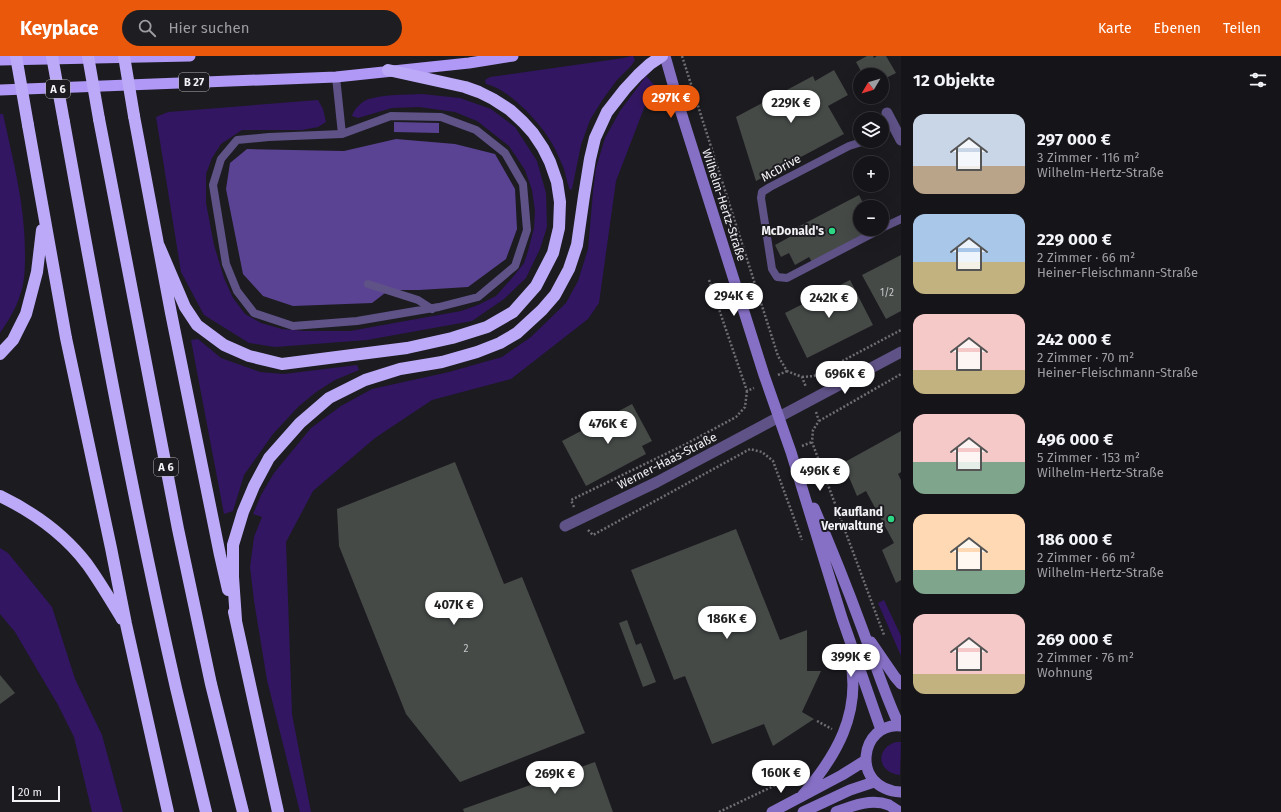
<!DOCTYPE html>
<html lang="de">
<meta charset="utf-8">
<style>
body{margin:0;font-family:"Fira Sans",sans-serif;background:#1e1d21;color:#f1f3f6;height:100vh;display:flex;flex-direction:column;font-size:15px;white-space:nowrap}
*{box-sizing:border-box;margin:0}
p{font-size:13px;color:#9d9ea2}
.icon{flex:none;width:22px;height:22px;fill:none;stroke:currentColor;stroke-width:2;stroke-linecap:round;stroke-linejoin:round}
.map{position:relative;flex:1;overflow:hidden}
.drawer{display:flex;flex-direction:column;background:#151418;width:380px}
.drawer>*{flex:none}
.needle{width:26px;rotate:232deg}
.tools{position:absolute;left:853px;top:12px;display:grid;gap:8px}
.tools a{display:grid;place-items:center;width:36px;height:36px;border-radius:50%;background:#151418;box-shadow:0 4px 16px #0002,0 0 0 1px #343337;font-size:20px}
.scale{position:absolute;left:12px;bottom:10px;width:48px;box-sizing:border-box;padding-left:4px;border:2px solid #f2f1f4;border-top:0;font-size:11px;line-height:14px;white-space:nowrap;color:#f2f1f4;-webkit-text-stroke:3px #1c1b20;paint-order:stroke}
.price{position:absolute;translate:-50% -34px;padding:0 9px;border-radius:14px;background:#fff;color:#222;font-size:13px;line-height:26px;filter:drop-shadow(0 1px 2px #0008)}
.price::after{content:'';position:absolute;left:50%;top:24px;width:12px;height:9px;margin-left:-6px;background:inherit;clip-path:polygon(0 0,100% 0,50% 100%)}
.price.selected{background:#ea580c;color:#fff}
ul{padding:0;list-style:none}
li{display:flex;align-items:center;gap:12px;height:100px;padding:0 12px}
li span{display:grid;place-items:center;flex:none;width:112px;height:80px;border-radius:12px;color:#555}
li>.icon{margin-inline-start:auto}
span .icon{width:48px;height:48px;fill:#fffc;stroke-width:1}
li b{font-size:17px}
h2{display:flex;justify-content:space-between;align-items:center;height:48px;padding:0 12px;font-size:17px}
header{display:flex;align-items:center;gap:24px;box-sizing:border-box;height:56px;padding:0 20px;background:#ea580c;color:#fff}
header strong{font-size:19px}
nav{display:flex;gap:22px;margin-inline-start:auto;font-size:14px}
.search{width:280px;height:36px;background:#1e1d21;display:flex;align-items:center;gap:10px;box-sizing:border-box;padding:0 14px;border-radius:22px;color:#9d9ea2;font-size:15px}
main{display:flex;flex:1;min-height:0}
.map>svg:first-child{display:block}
.green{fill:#321661}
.water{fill:#5b4393}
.building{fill:#454a47}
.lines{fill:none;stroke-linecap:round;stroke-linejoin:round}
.path{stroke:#6f6e72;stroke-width:2.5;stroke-dasharray:2 2;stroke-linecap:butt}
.service{stroke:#5f5287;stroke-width:8}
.minor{stroke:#5f5287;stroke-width:11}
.secondary{stroke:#8670c5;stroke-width:11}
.trunk{stroke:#b098f6;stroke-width:11}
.motorway{stroke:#bcaaf8;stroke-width:12}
.motorway-bridge{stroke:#bcaaf8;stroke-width:12}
.poi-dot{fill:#2dd884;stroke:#1c1b20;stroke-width:1.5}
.labels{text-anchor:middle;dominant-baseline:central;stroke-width:4;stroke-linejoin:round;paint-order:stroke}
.number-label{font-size:10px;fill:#c7c7c9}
.shield{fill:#1c1b20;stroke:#b2b1b4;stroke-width:1}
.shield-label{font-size:11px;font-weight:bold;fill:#f2f1f4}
.street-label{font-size:12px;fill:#f2f1f4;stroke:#1c1b20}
.poi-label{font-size:12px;font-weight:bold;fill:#f2f1f4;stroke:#1c1b20;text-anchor:end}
</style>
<header>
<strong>Keyplace</strong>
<div class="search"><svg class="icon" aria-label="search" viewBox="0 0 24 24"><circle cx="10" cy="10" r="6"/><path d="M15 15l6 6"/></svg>Hier suchen</div>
<nav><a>Karte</a><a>Ebenen</a><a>Teilen</a></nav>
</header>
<main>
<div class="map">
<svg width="901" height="756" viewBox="0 0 901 756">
<rect width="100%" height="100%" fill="#1c1b20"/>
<!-- green -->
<path class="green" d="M631,0H633L635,4L631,10L617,24L603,43L590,64L581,89L572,133L570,134C567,127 566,120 564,113C561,106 558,99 555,93C545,71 510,33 486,28L485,24L490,21L624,2Z
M646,20L659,34L646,47L616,125L599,247L588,263L511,323L432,344L375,382L313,435L286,486L292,658L311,756H300L267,624L254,545L250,511L254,481L262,461L253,458L261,439L274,417L311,372L341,350L372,333L449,316L502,301L531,281L566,247L578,225L588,193L593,136L596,112L605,82L620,55Z
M422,38L460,42L491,53L515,71L537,105L546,137L547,171L540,193L526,222L504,243L472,265L367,284L275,291L249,287L204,259L181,216L156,61L168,56L318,44L323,53L326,66L318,71L302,74H242L221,88L212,102L206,118V147L214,189L224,222L233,242L245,258L261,267L282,273L305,275H350L461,255L478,249L496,240L513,221L524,207L528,195L534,172L535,155L532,134L525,114L509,90L477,65L455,56L419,51L392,52L358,62L352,60C354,53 362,45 369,43C386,38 405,39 422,38Z
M0,58H3C13,104 25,149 25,197C25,211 25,226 20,239C16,253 8,265 0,277Z
M198,283L221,302L260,316L284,318L357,309L359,314L335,324L316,336L298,351L273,378L244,419L233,455L224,458L191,284Z
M0,492L8,497L52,551L75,623L102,679L123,756H92L74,681L58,649L15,576L0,558Z
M884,544L901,580V600L878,547Z
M896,686H901L900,719C878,717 874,693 896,686Z"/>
<!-- water -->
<path class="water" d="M394,66L439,67V77L394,76Z
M396,83L455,88L495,98L515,133L517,173L506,203L468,231L419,234H389L372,247L293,250L263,240L243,218L226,133L230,107L247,93L344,95Z"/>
<!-- building -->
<path class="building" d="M867,0H873L874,2L877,0H886L896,17L882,24V19H863L856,6Z
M834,14L848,39L828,50L844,78L756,125L736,61L813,20L815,25Z
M859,139L865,151H860V173H873L812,206L809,201L795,209L789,197L781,201L775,189L797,177L794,173Z
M901,199V255L886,263L862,219Z
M850,224L873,269L807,302L785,257Z
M632,348L652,385L642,390L646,398L586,430L562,385Z
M901,375V416L898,418L901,424V524L896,527L882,494L894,487L866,435L857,440L843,407Z
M455,406L504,528L522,521L585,677L460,726L406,658L339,490L337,453Z
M736,473L780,584L807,574V615H821L802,656L814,663L773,690L764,668L712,688L685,620L674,624L631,514Z
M627,564L636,589L641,587L656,626L643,631L619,567Z
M0,619L15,637L0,648Z
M595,706L613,756H464L463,753Z"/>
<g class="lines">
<!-- path -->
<path class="path" d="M682,0L778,300L787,315L802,321L806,331
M709,224L747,335L754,332
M778,319L787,315
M802,321L814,320L901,274
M816,356L819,365L813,374L812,386L884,579
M819,365L901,318
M802,390L812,386
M574,451L571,444L686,388L736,361L745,351L747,335
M588,474L593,479L750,393L762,396L773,405L802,484
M817,665L832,673
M719,756L805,715"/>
<!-- service -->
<path class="service" d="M336,21L342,78
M391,60L441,61L476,74L505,97L523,128L527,174L515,210L478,241L439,251L357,265L293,270L254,257L237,235L226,208L213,129L221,103L237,84L269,81L342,78Z
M865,85L849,90L770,131L762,136L761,142L772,213L777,221L787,222L881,173
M882,172L901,163
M368,228L418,244L432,253"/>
<!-- minor -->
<path class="minor" d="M887,57L901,84
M565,470L657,426L901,296"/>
<!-- secondary -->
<path class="secondary" d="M665,0L680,53L764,319L791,396L842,562L881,674
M814,452C831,491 847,531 862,572C874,604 884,637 899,669
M871,586L895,621L901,628
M901,670C860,665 849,733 901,736
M801,741C836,701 862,657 850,602
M772,756L842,719L866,704
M803,756L850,734L874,726
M836,756C852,750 871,742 889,749C892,751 896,754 900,756"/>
<!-- trunk -->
<path class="trunk" d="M0,4L190,0
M0,34L336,21L469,7L513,0"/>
<!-- motorway -->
<path class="motorway" d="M134,60L171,257L220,499L228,534
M99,63L178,473L211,628L243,756
M64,66C98,255 133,444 176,632C186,673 196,715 206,756
M28,69L66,282L111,492L126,568L168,756
M159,190L185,251L197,269L224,289L249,300L282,308L407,292L452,282L487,271L513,256L536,230L553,197L559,172L560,146L557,126L550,106L543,92L533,77L523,66L510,54L493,43L479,36L465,31L388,14
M0,298L13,284L26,258L37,216L42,174
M0,440C33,456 65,479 87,508C100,526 111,545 122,563
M234,556L278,756
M236,564L233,521V489L243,456L254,430L269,402L300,367L329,342L365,324L400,313L442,306L477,296L500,287L517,277L542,254L555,239L569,213L577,189L584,140L590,103L595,82L607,56L625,33L638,19L650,8L662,0"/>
<!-- motorway-bridge -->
<path class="motorway-bridge" d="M16,0L28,69
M52,0L64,66
M88,0L99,63
M124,0L134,60"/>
</g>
<!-- markers -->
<g class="poi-dot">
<circle cx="832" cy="175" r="4"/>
<circle cx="891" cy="463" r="4"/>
</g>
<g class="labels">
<!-- number labels -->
<g class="number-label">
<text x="887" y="237">1/2</text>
<text x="466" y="593">2</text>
</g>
<!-- shield labels -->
<g class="shield">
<rect x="179" y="17" width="30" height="18" rx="3"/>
<rect x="46" y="24" width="24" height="18" rx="3"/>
<rect x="154" y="402" width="24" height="18" rx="3"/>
</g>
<g class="shield-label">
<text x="194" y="26">B 27</text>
<text x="58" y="33">A 6</text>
<text x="166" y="411">A 6</text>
</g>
<!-- street labels -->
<g class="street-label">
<text transform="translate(781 112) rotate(-29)">McDrive</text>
<text transform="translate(724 149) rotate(72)">Wilhelm-Hertz-Straße</text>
<text transform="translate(667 405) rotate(-27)">Werner-Haas-Straße</text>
</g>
<!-- poi labels -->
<g class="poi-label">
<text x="824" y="175">McDonald's</text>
<text x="883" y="456">Kaufland<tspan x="883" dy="14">Verwaltung</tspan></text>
</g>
</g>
</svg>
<div class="tools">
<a><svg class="needle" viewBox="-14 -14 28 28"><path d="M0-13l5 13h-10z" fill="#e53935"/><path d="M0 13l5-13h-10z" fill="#9d9ea2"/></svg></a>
<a><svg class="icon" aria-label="layers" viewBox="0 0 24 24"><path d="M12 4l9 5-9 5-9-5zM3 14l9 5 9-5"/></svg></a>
<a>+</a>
<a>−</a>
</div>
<div class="scale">20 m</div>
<b class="price selected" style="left:671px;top:63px">297K €</b>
<b class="price" style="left:791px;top:68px">229K €</b>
<b class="price" style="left:734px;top:261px">294K €</b>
<b class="price" style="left:829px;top:263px">242K €</b>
<b class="price" style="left:845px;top:339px">696K €</b>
<b class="price" style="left:608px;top:389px">476K €</b>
<b class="price" style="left:820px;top:436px">496K €</b>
<b class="price" style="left:454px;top:570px">407K €</b>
<b class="price" style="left:727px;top:584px">186K €</b>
<b class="price" style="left:851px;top:622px">399K €</b>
<b class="price" style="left:781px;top:738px">160K €</b>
<b class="price" style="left:555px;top:739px">269K €</b>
</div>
<section class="drawer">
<h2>12 Objekte<svg class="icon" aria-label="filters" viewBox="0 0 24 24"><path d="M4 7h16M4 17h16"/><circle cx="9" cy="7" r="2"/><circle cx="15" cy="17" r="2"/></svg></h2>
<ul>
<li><span style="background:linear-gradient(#c9d6e8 65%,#b9a48a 0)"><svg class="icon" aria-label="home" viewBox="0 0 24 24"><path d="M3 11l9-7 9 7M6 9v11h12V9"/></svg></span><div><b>297 000 €</b><p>3 Zimmer · 116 m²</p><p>Wilhelm-Hertz-Straße</p></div></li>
<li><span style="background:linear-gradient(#a9c7e8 60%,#c2b280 0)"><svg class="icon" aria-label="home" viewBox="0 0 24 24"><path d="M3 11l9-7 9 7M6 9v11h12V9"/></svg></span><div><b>229 000 €</b><p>2 Zimmer · 66 m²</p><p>Heiner-Fleischmann-Straße</p></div></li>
<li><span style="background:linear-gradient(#f6c9c9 70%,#c2b280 0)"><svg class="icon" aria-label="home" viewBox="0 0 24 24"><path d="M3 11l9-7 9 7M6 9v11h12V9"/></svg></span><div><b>242 000 €</b><p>2 Zimmer · 70 m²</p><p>Heiner-Fleischmann-Straße</p></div></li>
<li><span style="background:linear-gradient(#f6c9c9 60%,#7fa58c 0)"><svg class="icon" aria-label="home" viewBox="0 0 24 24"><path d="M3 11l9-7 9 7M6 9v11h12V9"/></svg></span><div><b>496 000 €</b><p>5 Zimmer · 153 m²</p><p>Wilhelm-Hertz-Straße</p></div></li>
<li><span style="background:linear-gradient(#ffd9b3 70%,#7fa58c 0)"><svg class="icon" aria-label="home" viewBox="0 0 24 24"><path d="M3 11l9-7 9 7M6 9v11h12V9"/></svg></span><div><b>186 000 €</b><p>2 Zimmer · 66 m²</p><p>Wilhelm-Hertz-Straße</p></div></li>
<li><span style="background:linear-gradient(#f6c9c9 75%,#c2b280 0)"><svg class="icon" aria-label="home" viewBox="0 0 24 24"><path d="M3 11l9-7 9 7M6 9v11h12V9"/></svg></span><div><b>269 000 €</b><p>2 Zimmer · 76 m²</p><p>Wohnung</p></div></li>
</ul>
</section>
</main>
